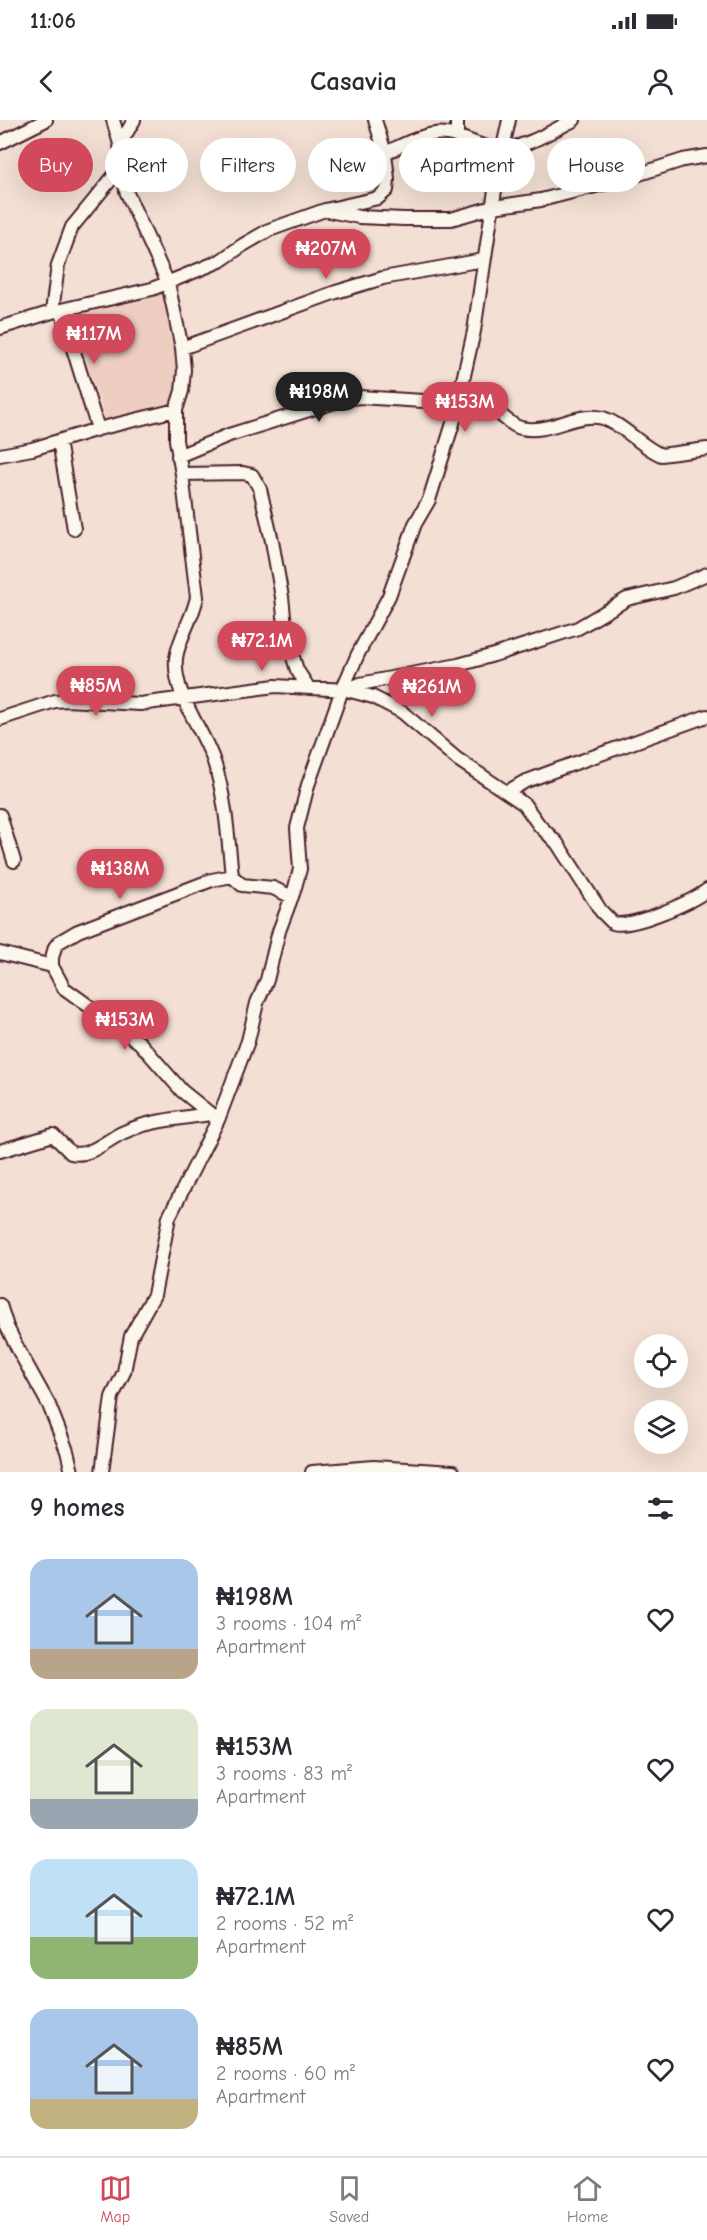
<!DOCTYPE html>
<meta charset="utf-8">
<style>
body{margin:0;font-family:"Comic Neue",sans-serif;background:#f2f2f3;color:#2b2b33;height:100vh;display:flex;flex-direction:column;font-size:22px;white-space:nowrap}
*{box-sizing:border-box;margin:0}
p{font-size:20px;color:#7c7c81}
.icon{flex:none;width:33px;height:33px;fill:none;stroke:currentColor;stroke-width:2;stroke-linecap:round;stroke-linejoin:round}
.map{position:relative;height:1352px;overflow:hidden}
.panel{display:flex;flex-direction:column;background:#fff;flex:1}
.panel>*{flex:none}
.banner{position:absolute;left:18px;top:18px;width:672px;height:54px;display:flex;gap:12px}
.tools{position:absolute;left:634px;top:1214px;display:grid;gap:12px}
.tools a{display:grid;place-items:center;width:54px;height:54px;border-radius:50%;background:#fff;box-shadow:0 6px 24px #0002;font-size:30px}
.price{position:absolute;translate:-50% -51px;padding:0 14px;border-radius:21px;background:#d1495b;color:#fff;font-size:20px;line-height:39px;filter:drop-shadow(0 2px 3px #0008)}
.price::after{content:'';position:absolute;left:50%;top:36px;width:18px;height:14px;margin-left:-9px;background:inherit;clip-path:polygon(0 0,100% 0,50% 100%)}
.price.on{background:#222;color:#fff}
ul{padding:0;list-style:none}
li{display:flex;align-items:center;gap:18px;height:150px;padding:0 30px}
li span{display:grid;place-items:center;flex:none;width:168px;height:120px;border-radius:18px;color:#555}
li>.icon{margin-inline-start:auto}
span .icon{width:72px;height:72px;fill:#fffc;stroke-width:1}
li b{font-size:26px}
h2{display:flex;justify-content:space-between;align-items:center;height:72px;padding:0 30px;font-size:26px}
.tag{padding:0 21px;border-radius:27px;background:#fff;box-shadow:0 6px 24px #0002;font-size:21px;line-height:54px}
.tag.on{background:#d1495b;color:#fff}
.status{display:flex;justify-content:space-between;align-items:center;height:42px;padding:0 30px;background:#fff;direction:ltr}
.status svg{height:16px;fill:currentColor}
header{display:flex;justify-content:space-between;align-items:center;height:78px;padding:0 30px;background:#fff;font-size:27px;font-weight:600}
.tabs{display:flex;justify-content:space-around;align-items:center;height:84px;border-top:2px solid #e1e1e2;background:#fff;font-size:16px;color:#7c7c81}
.tabs a{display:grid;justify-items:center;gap:3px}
.tabs .on{color:#d1495b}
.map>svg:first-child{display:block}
.built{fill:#edcec1}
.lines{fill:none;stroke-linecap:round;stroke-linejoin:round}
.minor-casing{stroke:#4a1f2b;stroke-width:16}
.minor{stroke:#fbf7ec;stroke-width:12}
</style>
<div class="status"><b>11:06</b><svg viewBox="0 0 49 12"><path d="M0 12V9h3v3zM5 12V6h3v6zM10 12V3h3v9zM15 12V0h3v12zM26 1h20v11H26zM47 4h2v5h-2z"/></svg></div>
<header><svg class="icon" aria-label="back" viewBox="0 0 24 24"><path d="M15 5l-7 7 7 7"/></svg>Casavia<svg class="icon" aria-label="person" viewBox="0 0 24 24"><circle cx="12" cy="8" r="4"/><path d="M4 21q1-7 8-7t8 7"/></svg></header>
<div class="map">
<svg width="707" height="1352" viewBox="0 0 707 1352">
<rect width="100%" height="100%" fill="#f3dfd3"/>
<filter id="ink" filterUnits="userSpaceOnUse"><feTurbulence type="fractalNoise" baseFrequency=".0167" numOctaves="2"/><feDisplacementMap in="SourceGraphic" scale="12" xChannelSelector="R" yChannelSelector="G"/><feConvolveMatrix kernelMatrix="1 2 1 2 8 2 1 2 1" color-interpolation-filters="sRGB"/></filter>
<g filter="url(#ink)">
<!-- built -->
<path class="built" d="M163,169L183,278L107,302L69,194Z"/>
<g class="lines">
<!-- minor casing -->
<g class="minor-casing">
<path id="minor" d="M113,0L120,24L126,71L168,163L182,228L184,250L182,271L176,290V320L182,354L197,477C193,498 179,517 176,538C173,576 203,608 214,642C226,678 228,718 232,756L242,765L273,768L292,777
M457,17V0
M0,23L46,0
M120,24L134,0
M385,33C403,25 427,11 447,14C466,17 486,31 505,29C529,26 553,10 574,0
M329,91L359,97L404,99H451L493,87L541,80L627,58L683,40L707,36
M61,190L98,309
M52,192L58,145L72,107L122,46
M0,208L52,192L152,169L220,141L243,125L269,110L325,90L378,78L387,70L388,59L385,33L375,0
M182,228L336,172L383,158L483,140
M459,282C471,284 484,284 495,291C504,296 511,306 521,308C549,315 576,291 603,298C624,305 640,326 661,335L707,329
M59,321L74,409
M0,335L32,329L98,309L176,290
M178,336L229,315L344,279L359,277L423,281L460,278
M182,354L243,353L252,355L260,369L272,421L282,477L286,515L297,550L308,567
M347,570L360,564L458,545L494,535L578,508L627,479L674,468L707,454
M0,599L55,581L67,580L140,584L275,566L347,570L373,577L402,592L457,639L524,684L539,705L557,723L601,791L613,803C631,809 692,782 707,770
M507,672L524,662L556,650L707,596
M0,695L14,741
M0,833L52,846
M218,1000L182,971L140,923L64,868L52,846V838L55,827L59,822L78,811L212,760L232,756
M0,1031L53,1015L71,1033C89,1038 107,1020 122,1013C149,1000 180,999 209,994
M0,1185L7,1207L19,1231L49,1285L67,1331L72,1352
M102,1352L112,1277L124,1252L131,1216L154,1175L169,1097L218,1000L248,921L257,883L267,860L279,811L294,771L300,749L297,708L308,665L342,570L358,534L389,476L415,404L429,380L454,300L474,211L498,50L509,0
M312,1352L374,1347L453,1352"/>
</g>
<!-- minor -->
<use href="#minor" class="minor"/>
</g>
</g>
</svg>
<div class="tools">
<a><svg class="icon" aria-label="locate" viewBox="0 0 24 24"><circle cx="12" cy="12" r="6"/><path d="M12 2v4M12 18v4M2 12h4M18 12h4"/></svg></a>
<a><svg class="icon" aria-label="layers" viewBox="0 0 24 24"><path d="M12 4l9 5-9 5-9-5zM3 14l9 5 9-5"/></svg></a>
</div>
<b class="price" style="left:326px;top:160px">₦207M</b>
<b class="price" style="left:94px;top:245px">₦117M</b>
<b class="price on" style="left:319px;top:303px">₦198M</b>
<b class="price" style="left:465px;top:313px">₦153M</b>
<b class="price" style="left:262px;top:552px">₦72.1M</b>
<b class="price" style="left:96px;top:597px">₦85M</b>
<b class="price" style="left:432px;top:598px">₦261M</b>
<b class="price" style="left:120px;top:780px">₦138M</b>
<b class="price" style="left:125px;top:931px">₦153M</b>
<div class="banner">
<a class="tag on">Buy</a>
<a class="tag">Rent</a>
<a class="tag">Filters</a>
<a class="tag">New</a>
<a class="tag">Apartment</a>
<a class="tag">House</a>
</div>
</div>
<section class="panel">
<h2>9 homes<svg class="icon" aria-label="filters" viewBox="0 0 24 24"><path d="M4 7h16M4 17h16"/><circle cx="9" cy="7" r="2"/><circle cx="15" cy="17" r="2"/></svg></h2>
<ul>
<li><span style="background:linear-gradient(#a9c7e8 75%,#b9a48a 0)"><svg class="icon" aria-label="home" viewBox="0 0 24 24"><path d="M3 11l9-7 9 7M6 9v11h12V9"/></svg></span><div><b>₦198M</b><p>3 rooms · 104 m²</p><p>Apartment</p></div><svg class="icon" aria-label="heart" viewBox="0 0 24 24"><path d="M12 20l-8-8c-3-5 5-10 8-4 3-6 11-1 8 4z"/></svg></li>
<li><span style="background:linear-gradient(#dfe7d0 75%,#9aa5b1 0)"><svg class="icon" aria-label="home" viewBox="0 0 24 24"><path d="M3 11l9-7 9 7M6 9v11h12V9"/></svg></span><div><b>₦153M</b><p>3 rooms · 83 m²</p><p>Apartment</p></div><svg class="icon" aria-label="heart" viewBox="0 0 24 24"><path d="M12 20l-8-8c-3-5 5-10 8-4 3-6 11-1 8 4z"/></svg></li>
<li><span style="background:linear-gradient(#bfe0f5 65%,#8fb573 0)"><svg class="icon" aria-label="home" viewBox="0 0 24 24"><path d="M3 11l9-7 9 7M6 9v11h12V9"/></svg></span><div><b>₦72.1M</b><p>2 rooms · 52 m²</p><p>Apartment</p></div><svg class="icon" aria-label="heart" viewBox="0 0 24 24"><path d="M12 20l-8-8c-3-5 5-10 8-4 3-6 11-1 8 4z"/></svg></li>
<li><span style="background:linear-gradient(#a9c7e8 75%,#c2b280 0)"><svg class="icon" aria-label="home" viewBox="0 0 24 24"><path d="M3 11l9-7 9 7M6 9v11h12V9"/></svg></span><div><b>₦85M</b><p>2 rooms · 60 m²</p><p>Apartment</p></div><svg class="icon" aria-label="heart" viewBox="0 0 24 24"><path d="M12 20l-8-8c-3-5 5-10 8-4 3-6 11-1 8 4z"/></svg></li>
</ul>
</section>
<nav class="tabs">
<a class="on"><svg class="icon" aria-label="map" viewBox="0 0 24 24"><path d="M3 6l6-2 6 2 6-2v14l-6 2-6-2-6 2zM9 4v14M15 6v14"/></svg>Map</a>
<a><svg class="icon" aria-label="saved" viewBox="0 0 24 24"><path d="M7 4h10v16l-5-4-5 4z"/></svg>Saved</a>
<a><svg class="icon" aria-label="home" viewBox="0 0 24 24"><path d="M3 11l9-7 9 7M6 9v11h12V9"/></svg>Home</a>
</nav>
